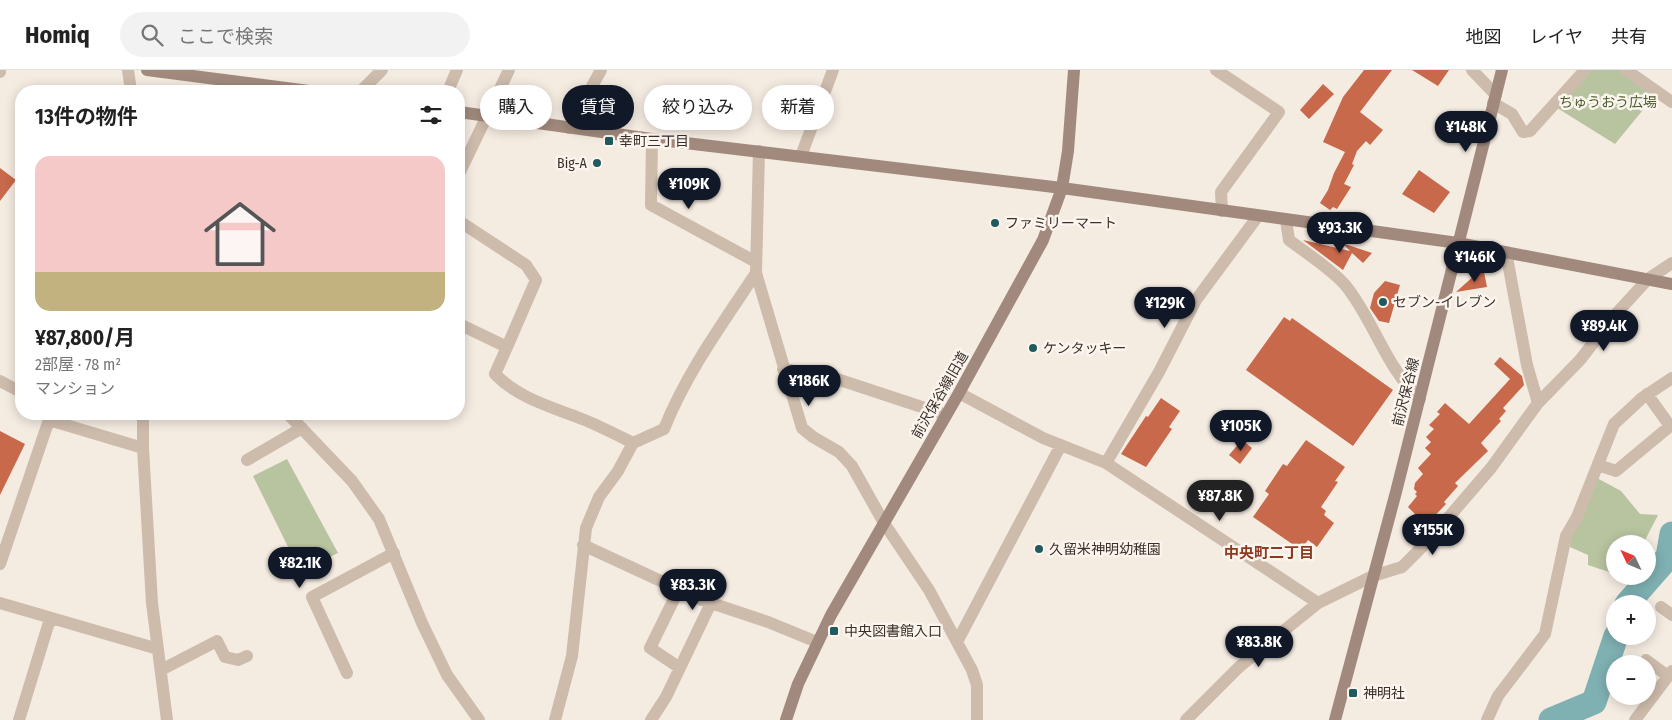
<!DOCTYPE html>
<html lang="ja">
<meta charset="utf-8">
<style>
body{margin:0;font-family:"Fira Sans Condensed","Noto Sans JP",sans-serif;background:#f2f2f2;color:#222;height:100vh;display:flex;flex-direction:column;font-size:19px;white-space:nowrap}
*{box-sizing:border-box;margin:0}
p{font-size:16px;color:#767676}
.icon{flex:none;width:28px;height:28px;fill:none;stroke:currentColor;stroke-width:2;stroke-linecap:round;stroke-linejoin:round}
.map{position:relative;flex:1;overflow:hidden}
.details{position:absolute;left:15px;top:15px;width:450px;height:335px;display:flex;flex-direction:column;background:#fff;border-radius:20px;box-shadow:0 2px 12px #0003}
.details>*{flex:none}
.top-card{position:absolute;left:480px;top:15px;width:475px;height:45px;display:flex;gap:10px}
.needle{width:32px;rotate:314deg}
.fabs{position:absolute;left:1606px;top:465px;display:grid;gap:10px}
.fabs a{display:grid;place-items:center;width:50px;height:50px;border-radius:50%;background:#fff;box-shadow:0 2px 12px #0003;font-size:25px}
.price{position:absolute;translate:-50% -42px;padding:0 11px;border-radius:18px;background:#111827;color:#fff;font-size:16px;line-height:32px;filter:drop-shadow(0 1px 2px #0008)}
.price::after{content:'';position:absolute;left:50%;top:30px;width:15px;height:11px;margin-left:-8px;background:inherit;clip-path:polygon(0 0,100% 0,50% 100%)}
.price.selected{background:#222;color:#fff}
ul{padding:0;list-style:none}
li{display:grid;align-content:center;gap:10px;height:265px;padding:0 20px}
li span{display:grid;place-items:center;height:155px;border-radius:15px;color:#555}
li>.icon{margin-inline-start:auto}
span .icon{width:90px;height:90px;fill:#fffc;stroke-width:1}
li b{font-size:21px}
h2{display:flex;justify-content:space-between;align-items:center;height:60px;padding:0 20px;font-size:21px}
.chip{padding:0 18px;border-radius:22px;background:#fff;box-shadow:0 2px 12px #0003;font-size:18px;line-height:45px}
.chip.selected{background:#111827;color:#fff}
header{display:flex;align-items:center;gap:30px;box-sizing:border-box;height:70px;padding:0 25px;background:#fff;border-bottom:1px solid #e0e0e0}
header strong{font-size:24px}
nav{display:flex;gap:28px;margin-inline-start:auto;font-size:18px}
.search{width:350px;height:45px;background:#f2f2f2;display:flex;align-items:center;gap:12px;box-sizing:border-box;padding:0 18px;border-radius:28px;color:#767676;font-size:19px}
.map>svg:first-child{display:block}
.green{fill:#b8c4a0}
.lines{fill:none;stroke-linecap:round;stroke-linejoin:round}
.river{stroke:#7fb0b2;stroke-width:25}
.building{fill:#c8694b}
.street{stroke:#cdbbac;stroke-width:12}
.secondary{stroke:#a18a7d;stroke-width:12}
.poi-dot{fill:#1f5a5e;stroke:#fbf5ee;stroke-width:2}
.labels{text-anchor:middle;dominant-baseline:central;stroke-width:5;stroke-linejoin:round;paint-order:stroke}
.park-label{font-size:14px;fill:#4a5a2e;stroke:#fbf5ee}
.poi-label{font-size:14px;fill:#3b302b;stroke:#fbf5ee;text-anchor:start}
.street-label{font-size:14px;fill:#3b302b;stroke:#fbf5ee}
.neighbourhood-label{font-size:15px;font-weight:bold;fill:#8c3b22;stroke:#fbf5ee}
</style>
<header>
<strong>Homiq</strong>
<div class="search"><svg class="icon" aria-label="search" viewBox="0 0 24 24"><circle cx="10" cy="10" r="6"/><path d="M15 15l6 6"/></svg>ここで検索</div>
<nav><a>地図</a><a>レイヤ</a><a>共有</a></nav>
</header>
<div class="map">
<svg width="1672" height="650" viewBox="0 0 1672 650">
<rect width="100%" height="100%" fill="#f4ebe1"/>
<!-- green -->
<path class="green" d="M1588,0H1621L1656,24L1615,74L1554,36Z
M287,389L338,483L300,501L253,406Z
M1597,408L1621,421L1640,444L1658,445L1643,474H1615V504L1588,495V485L1570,477L1571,468Z"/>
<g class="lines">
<!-- river -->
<path class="river" d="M1627,534L1668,487L1672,464
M1551,650L1594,632L1616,566"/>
</g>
<!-- building -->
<path class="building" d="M1364,0H1392L1360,42L1383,60L1370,75L1366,71L1357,81L1352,94L1354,95L1344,114L1351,117L1337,139L1333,137L1330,140L1320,133L1328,120L1334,103L1345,82L1323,72L1343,27Z
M1412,0H1449L1438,16Z
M1323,14L1334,24L1309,49L1300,40Z
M0,98L16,110L0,131Z
M1419,100L1450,122L1434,143L1402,124Z
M1303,170L1350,181L1342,173L1372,183L1363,193L1352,183L1343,200Z
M1484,202L1487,217L1456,222L1476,204Z
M1385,211L1400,215L1389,253L1379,251L1370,238L1374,223Z
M1284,247L1290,251L1292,248L1393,320L1353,376L1246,300Z
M1500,287L1522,306L1524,315L1503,338L1506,341L1499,349L1501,351L1481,373L1488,381L1455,413L1458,416L1444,432L1446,434L1425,456L1426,457L1417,467L1405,455L1415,444L1408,437L1417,426L1415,424L1417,422L1414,419L1415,413L1423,404L1418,398L1431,384L1425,378L1431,372L1426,367L1434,359L1429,355L1440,344L1437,342L1445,333L1469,354L1510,309L1494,294Z
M1161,328L1180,341L1169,357L1172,359L1146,397L1121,384L1146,346L1148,347Z
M0,361L25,374L0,425Z
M1242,370L1252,378L1240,394L1229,385Z
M1306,370L1345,397L1335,411L1338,412L1321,437L1326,441L1324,445L1334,453L1317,477L1308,470L1301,480L1253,447L1269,424L1265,421L1283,394L1287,396Z
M1205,414L1216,422L1205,437L1194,429Z"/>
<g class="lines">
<!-- street -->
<path class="street" d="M128,0L131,21
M1216,0L1279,42L1221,122L1222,141
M1472,0L1496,25
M1626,0L1672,32
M0,2V0
M361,21L382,0
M448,21L457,0
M1493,33L1512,44L1523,62L1530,61L1585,0
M569,58L601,0
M652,69L651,135L756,192
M759,81L756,203L802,358L813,367L839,382L852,396L884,453L929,520L972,600L977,615V650
M801,86L833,0
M459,104L509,0
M1286,150L1289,170C1306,183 1333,200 1346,216C1374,251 1386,298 1420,329
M459,151L526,195L536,210L507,277L459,254
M1506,182L1527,295L1538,333
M507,277L495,304C517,327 548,336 577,347C596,354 615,364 633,373
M783,299L837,309L946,345
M0,311L21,322
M959,323L1043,368L1106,393L1318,533
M143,344V378L152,533L167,650
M288,344L352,411L379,449L422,553L447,605L479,650
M49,350L143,378
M247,390L302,358
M1106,393L1159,302L1196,230L1258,146
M1598,395L1616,401L1670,356L1647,324
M583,475L702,530L768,552L817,572
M0,494L51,344
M679,519L650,578L680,598
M0,533L158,579
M1661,537L1672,545
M957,572L1061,375
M1646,590L1668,606
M161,600L217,571L225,587L238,590L247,586
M347,603L312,527L394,483
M19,650L50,549
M555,650L572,586L586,458L599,427L618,401L633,373L664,359C687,302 722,254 756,203
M651,650L666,627L711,533
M1186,650L1239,597L1318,533L1373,506L1402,497L1430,469L1491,398L1538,333L1580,290L1615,245L1648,209L1672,193
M1487,650L1498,626L1545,564L1566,466L1577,447L1614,354L1642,328L1672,308
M1635,650L1672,601"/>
<!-- secondary -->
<path class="secondary" d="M147,0L309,21
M459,42L652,69L1062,118L1458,173L1672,214
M786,650L798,614L831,545L959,323L1043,170L1062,118L1068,81L1074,0
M1335,650L1396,422L1502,0"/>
</g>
<!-- markers -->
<g class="poi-dot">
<rect x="604" y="66" width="10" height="10" rx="2.5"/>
<circle cx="597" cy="93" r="5"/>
<circle cx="995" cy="153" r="5"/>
<circle cx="1383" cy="232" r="5"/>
<circle cx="1033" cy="278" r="5"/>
<circle cx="1039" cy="479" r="5"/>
<rect x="829" y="556" width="10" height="10" rx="2.5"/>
<rect x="1348" y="618" width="10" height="10" rx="2.5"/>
</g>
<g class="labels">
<!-- park labels -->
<g class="park-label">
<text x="1608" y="32">ちゅうおう広場</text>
</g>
<!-- poi labels -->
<g class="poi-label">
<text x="619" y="71">幸町三丁目</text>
<text x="587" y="93" text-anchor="end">Big-A</text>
<text x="1005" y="153">ファミリーマート</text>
<text x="1393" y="232">セブン-イレブン</text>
<text x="1043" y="278">ケンタッキー</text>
<text x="1049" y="479">久留米神明幼稚園</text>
<text x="844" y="561">中央図書館入口</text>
<text x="1363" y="623">神明社</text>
</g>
<!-- street labels -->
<g class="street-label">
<text transform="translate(1406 322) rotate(-76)">前沢保谷線</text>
<text transform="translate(940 325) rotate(-60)">前沢保谷線旧道</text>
</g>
<!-- neighbourhood labels -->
<g class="neighbourhood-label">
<text x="1269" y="483">中央町二丁目</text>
</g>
</g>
</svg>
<div class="fabs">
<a><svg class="needle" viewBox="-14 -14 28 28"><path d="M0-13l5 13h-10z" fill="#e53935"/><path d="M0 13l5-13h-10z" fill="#767676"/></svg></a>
<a>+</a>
<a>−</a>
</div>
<b class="price" style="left:1466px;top:83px">¥148K</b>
<b class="price" style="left:689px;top:140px">¥109K</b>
<b class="price" style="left:1340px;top:184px">¥93.3K</b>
<b class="price" style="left:1475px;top:213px">¥146K</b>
<b class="price" style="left:1165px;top:259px">¥129K</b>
<b class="price" style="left:1604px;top:282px">¥89.4K</b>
<b class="price" style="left:809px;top:337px">¥186K</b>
<b class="price" style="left:1241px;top:382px">¥105K</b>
<b class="price selected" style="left:1220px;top:452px">¥87.8K</b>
<b class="price" style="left:1433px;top:486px">¥155K</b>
<b class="price" style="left:300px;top:519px">¥82.1K</b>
<b class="price" style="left:693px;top:541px">¥83.3K</b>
<b class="price" style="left:1259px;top:598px">¥83.8K</b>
<div class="top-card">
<a class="chip">購入</a>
<a class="chip selected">賃貸</a>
<a class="chip">絞り込み</a>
<a class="chip">新着</a>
</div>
<section class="details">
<h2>13件の物件<svg class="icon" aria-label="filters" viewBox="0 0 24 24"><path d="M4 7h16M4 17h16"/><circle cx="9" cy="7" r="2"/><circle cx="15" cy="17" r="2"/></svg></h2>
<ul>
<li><span style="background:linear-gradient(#f6c9c9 75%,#c2b280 0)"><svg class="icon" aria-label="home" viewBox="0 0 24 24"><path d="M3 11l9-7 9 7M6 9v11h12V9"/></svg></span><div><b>¥87,800/月</b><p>2部屋 · 78 m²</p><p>マンション</p></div></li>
</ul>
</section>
</div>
